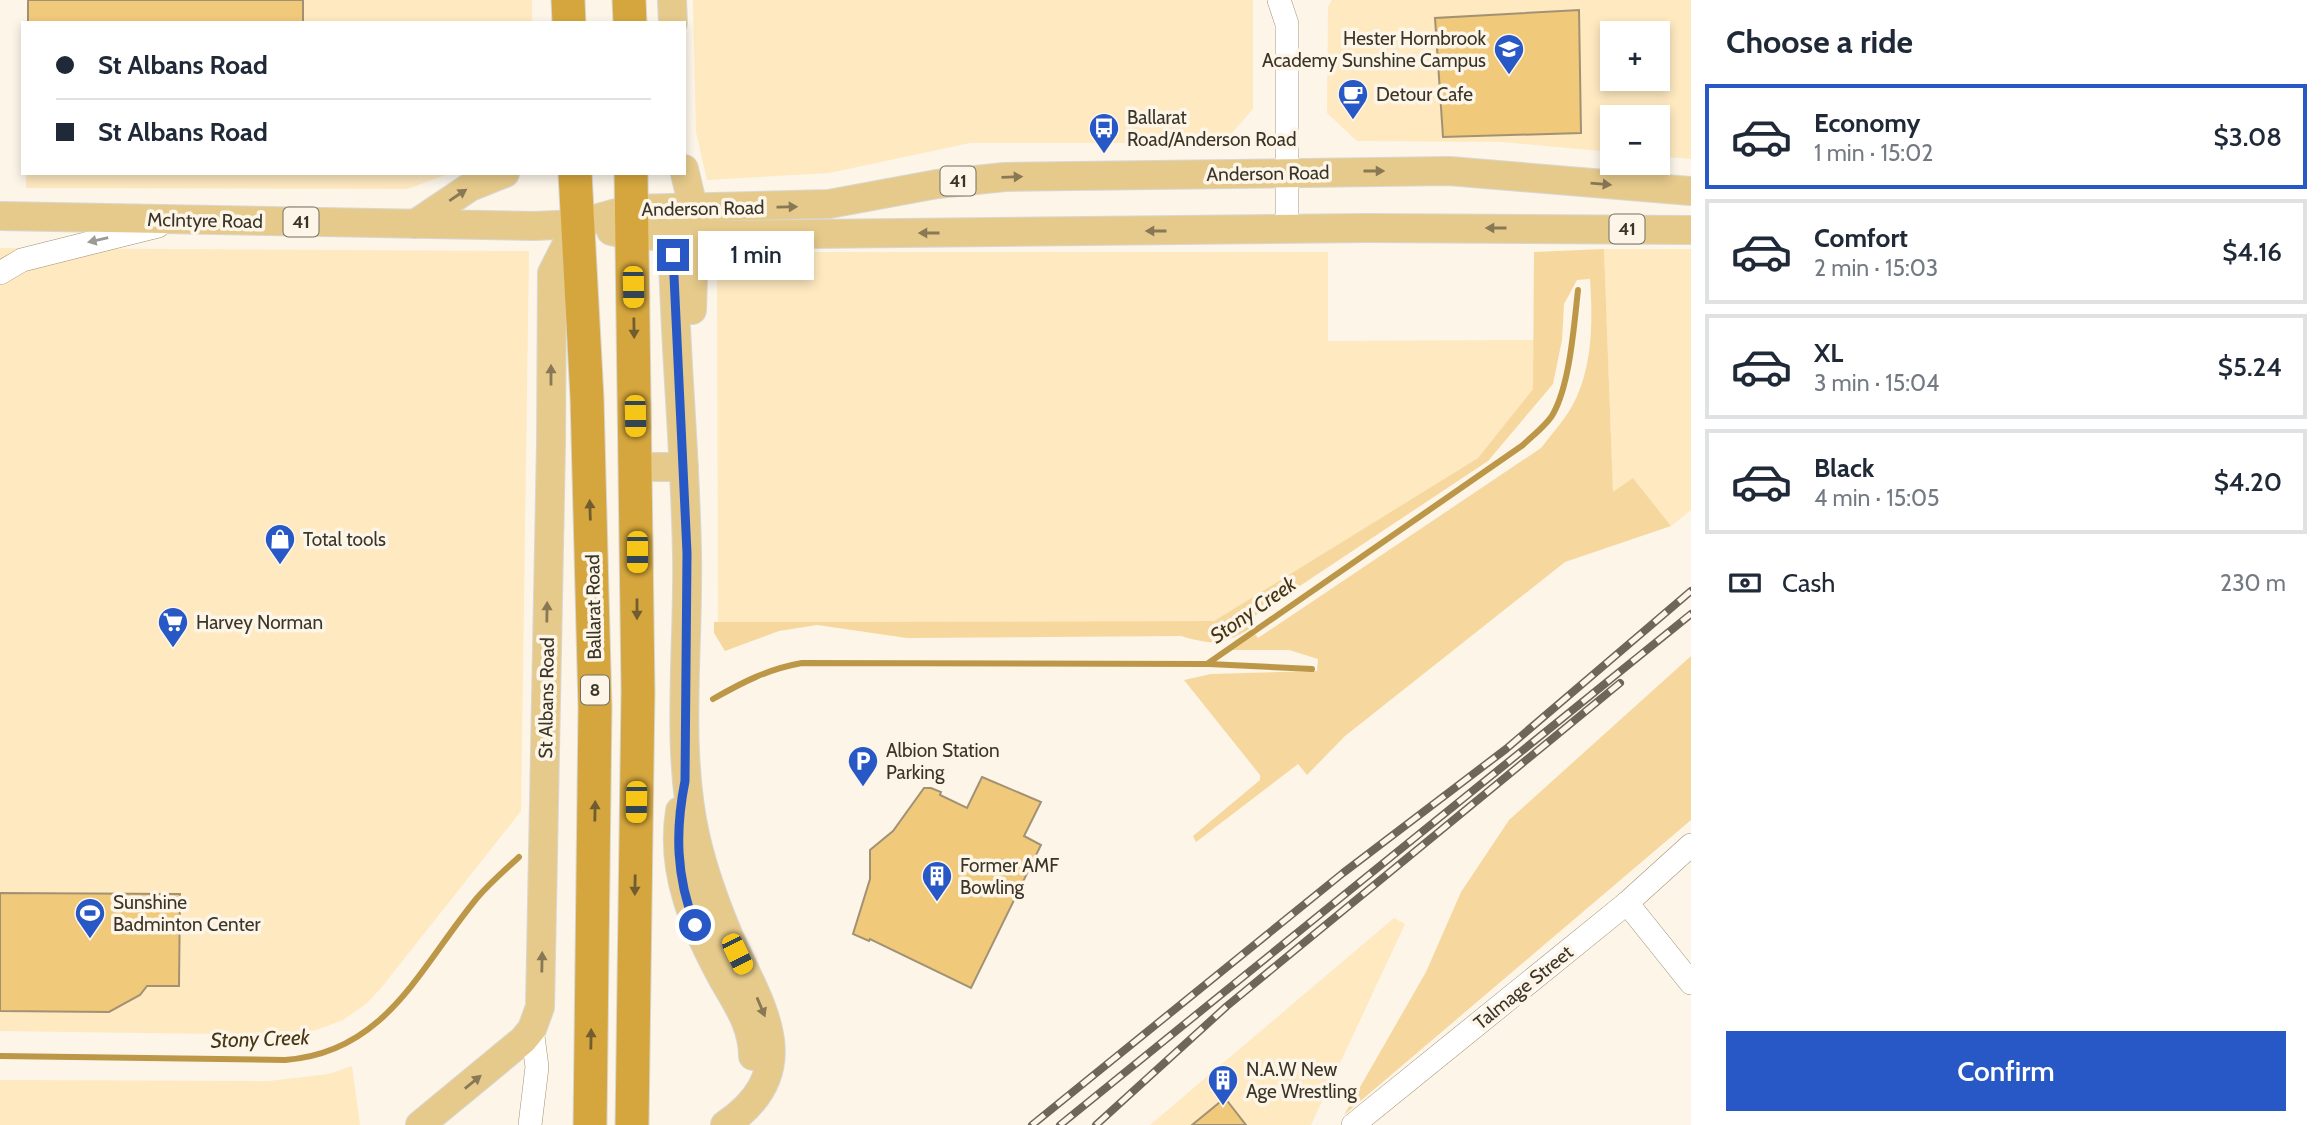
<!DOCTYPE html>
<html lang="en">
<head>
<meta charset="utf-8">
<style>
	:root { --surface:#fff; --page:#f2f2f3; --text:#1f2937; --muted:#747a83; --line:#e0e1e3; --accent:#2858c6 }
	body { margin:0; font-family:Cabin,sans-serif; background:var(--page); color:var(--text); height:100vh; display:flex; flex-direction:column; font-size:26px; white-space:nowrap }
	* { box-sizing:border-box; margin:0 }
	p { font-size:23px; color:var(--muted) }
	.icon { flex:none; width:38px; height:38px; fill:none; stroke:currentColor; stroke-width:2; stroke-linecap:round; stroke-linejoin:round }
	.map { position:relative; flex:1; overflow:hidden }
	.panel { display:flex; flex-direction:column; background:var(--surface); width:630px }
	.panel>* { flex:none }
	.hud { position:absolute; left:21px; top:21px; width:665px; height:154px; border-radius:0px; box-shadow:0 4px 10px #0003; display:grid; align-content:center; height:154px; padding:0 35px; background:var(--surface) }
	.tools { position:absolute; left:1600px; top:21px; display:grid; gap:14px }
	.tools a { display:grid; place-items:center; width:70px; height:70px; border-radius:0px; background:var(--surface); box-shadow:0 4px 10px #0003; font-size:35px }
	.end { position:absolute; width:32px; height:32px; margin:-16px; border:9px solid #2858c6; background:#fff; box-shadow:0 0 0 4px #fff }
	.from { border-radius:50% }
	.bubble { position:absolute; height:49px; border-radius:0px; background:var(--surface); box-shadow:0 4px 10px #0003; font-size:23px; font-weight:600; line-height:49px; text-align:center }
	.car { position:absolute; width:21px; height:42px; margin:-21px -10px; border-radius:9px; box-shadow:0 0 5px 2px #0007; background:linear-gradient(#f5c518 24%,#345 0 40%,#f5c518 0 76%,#345 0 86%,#f5c518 0) }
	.hud b { display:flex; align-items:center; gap:24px; height:66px; font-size:26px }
	.hud b+b { border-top:2px solid var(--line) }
	.hud i { width:18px; height:18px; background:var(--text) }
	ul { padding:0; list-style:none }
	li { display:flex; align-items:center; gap:21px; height:105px; margin:0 14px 10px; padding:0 21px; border:4px solid var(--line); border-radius:0px }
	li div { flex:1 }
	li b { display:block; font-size:26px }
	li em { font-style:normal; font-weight:600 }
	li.selected { border-color:var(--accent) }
	li>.icon { width:63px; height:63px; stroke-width:1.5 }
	h2 { padding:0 35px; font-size:32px; line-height:84px }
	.pay { display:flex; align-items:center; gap:18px; height:77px; padding:0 35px; font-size:26px }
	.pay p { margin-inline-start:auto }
	.primary-button { display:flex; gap:14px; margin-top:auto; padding:14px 35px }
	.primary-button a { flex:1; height:80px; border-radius:0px; background:var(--accent); color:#fff; font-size:28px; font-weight:600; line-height:80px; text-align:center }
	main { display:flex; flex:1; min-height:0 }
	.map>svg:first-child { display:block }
	.built { fill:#fee9c0; fill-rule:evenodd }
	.green { fill:#f6d89f }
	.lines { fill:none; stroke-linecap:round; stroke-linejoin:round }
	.stream { stroke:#bd9748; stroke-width:6 }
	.building { fill:#f0c97a; stroke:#a29273; stroke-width:2 }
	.minor-casing { stroke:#a19172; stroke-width:24 }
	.major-casing { stroke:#d8d7d4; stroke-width:30 }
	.highway-casing { stroke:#d8d7d4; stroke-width:35 }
	.minor { stroke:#fff; stroke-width:23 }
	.major { stroke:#e6ca8b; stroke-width:28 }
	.highway { stroke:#d5a63d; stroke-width:33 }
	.rail-casing { stroke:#6d6659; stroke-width:8 }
	.rail { stroke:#fcf5e8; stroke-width:5; stroke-dasharray:16; stroke-linecap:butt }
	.oneway { fill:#887855 }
	.oneway2 { fill:#9d9a94 }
	.oneway3 { fill:#715d2f }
	.route { stroke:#2858c6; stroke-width:9 }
	.labels { text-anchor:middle; stroke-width:7; stroke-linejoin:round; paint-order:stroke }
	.shield { fill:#fcf5e8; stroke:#756f62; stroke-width:2 }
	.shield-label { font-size:18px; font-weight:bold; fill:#3b3528 }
	.poi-label { font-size:19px; fill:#3b3528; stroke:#fcf5e8; text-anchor:start }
	.street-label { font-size:19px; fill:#3b3528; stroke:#fcf5e8 }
	.water-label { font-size:21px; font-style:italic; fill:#463614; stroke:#fcf5e8 }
</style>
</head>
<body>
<main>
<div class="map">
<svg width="1691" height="1125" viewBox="0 0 1691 1125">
	<rect width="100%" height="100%" fill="#fcf5e8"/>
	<g class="built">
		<rect x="27" y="0" width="505" height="23"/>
		<path d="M 693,0 L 1253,0 L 1253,109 L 1223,143 L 970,143 L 829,173 L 707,180 L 696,132 Z"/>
		<path d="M 1332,0 L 1691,0 L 1691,159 L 1657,156 L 1657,117 L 1612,117 L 1612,152 L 1502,142 L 1357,141 L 1327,113 L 1328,7 ZM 1612,33 L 1657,33 L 1657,79 L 1612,79 Z"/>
		<path d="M 26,173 L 451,173 L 407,189 L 26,188 Z"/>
		<path d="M 0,248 L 529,251 L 521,811 L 381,988 L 366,1004 L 343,1020 L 316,1030 L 287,1035 L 0,1031 Z"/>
		<path d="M 1604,249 L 1691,249 L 1691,510 L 1671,526 L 1633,478 L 1613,493 Z"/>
		<path d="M 717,252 L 1328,252 L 1328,341 L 1535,340 L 1533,389 L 1478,458 L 1214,621 L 718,622 Z"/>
		<path d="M 1394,918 L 1405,924 L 1311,1125 L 1150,1125 Z"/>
		<path d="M 352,1066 L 360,1125 L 0,1125 L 0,1080 L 269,1081 L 329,1074 Z"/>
	</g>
	<g class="green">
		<path d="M 1604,249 L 1613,492 L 1633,478 L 1671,526 L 1565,562 L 1345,736 L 1307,775 L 1298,764 L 1196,842 L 1193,836 L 1260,780 L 1260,775 L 1184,680 L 1211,674 L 1317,671 L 1318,659 L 1289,650 L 1228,650 L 1255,634 L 1258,638 L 1541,448 C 1550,436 1560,425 1568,413 C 1593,374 1593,324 1590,279 L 1577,280 L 1564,304 L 1562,340 L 1553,384 L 1488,461 L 1247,621 L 1251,628 C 1221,646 1213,645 1181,636 L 907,638 L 817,625 L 779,631 L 725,651 L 714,633 L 714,622 L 1214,621 L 1478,458 L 1533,389 L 1534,252 Z"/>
		<path d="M 1691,656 L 1691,820 L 1344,1115 L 1426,972 L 1461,892 L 1509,820 Z"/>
	</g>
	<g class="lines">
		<g class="stream">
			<path d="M 1209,664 L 1312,669"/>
			<path d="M 713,699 C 743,682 768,669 802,663 L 1207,664 L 1523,445 C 1532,436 1547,425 1553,414 C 1570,384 1574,325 1578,290"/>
			<path d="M 0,1056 L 285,1060 C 386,1053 420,967 477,898 C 490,883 505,870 519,857"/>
		</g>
	</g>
	<g class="building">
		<rect x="28" y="0" width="275" height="23"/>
		<path d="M 1579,10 L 1581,133 L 1443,137 L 1435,18 Z"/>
		<path d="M 982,777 L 1041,802 L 1024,836 L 1041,845 L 971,988 L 870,939 L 869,941 L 853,934 L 870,879 L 870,850 L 893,831 L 924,788 L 931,788 L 941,792 L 940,795 L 967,808 Z"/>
		<path d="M 0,893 L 180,894 L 179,986 L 147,986 L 140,995 L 109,1012 L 0,1011 Z"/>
		<path d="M 1225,1098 L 1246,1125 L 1192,1125 Z"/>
	</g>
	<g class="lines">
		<g class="minor-casing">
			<g id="minor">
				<path d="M 1279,0 L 1287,24 L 1287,230"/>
				<path d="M 0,273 L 22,260 L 158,226"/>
				<path d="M 1627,903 L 1691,983"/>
				<path d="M 530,1125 L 537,1067 L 532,1029"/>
				<path d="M 1353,1125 L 1627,903 L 1691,845"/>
			</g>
		</g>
		<g class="major-casing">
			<g id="major">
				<path d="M 672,0 L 673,23"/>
				<path d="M 684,169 L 695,216 L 692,310"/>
				<path d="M 0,216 L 534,226 L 577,224 L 631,209 L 829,204 L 937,184 L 1005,177 L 1449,171 L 1691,191"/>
				<path d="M 672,216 C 673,329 685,441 687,554 C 689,647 675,750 696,839 C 704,874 716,906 730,939 C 761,1007 806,1070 725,1125"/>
				<path d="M 415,224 L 470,187 L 505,173"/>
				<path d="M 611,231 L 632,236 L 1367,228 L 1691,230"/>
				<path d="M 636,467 L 684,467"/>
				<path d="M 680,811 C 670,873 695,928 724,981 C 738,1005 753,1027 753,1056"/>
				<path d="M 420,1125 L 523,1040 L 532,1029 L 540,1007 L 551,444 L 552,273 L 577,224"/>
			</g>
		</g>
		<g class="highway-casing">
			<g id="highway">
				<path d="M 568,0 L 569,23"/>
				<path d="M 629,0 L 630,23"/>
				<path d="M 575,173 L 587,398 L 595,708 L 590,1125"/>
				<path d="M 631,173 L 638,691 L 632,1125"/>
			</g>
		</g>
		<use href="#minor" class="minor"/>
		<use href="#major" class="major"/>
		<use href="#highway" class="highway"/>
		<g class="rail-casing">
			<g id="rail">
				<path d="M 1032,1125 L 1343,873 L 1506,749 L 1691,591"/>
				<path d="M 1060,1125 L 1691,614"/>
				<path d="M 1096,1125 L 1227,1006 L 1620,683"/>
			</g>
		</g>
		<use href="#rail" class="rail"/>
	</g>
	<defs><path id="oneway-solid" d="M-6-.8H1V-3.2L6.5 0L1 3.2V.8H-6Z" transform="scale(1.75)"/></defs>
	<g class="oneway">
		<use href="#oneway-solid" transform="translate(1374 171)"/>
		<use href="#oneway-solid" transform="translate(1012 177) rotate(-2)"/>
		<use href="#oneway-solid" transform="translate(1601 184) rotate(5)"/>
		<use href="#oneway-solid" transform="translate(458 195) rotate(-34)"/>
		<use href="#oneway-solid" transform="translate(787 207) rotate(-1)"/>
		<use href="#oneway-solid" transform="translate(1496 228) rotate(-180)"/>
		<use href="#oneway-solid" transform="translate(1156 231) rotate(180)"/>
		<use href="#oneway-solid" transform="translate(929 233) rotate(180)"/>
		<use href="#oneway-solid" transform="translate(551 375) rotate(-90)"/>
		<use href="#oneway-solid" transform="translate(547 612) rotate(-89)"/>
		<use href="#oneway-solid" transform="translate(542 962) rotate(-89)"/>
		<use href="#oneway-solid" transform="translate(761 1007) rotate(67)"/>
		<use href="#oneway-solid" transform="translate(473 1082) rotate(-39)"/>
	</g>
	<use class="oneway2" href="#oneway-solid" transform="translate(98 240) rotate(167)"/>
	<g class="oneway3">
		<use href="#oneway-solid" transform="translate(634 328) rotate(89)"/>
		<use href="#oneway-solid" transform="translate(590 510) rotate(-92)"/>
		<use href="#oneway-solid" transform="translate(637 609) rotate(90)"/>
		<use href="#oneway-solid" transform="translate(595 811) rotate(-89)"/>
		<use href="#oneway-solid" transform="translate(635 885) rotate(91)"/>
		<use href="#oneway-solid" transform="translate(591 1039) rotate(-89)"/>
	</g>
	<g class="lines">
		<path class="route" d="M 673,255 L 687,553 L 685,781 C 675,831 676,877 695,925"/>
	</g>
	<defs>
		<g id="school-pin" transform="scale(1.575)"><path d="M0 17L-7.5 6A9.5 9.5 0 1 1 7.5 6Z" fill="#2858c6" stroke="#fcf5e8"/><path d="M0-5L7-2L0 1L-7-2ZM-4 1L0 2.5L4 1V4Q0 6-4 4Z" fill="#fff"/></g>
		<g id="cafe-pin" transform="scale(1.575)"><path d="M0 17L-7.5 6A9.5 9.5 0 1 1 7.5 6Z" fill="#2858c6" stroke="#fcf5e8"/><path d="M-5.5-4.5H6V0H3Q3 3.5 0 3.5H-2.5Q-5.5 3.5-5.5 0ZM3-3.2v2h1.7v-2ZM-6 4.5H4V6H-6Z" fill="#fff"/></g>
		<g id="bus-pin" transform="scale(1.575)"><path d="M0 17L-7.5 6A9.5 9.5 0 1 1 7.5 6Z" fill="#2858c6" stroke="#fcf5e8"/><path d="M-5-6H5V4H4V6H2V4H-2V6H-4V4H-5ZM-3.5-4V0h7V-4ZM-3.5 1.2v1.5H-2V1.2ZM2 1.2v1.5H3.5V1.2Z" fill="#fff"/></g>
		<g id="shop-pin" transform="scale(1.575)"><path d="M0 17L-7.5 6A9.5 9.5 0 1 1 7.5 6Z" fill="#2858c6" stroke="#fcf5e8"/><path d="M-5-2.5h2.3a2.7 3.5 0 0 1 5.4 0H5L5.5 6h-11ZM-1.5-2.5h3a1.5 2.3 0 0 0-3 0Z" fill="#fff"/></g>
		<g id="supermarket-pin" transform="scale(1.575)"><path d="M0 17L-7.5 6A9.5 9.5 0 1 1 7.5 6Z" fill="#2858c6" stroke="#fcf5e8"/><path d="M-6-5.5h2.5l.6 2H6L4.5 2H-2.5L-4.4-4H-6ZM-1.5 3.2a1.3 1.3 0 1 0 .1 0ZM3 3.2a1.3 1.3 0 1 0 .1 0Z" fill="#fff"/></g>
		<g id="parking-pin" transform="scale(1.575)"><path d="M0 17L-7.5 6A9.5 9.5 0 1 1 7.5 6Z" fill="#2858c6" stroke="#fcf5e8"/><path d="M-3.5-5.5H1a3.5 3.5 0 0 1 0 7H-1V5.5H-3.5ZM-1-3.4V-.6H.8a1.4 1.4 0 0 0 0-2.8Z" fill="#fff"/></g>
		<g id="building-pin" transform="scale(1.575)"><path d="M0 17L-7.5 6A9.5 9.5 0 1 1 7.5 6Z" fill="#2858c6" stroke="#fcf5e8"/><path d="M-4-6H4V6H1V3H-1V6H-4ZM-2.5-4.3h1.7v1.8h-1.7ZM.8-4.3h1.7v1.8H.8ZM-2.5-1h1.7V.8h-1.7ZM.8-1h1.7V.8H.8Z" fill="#fff"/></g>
		<g id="stadium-pin" transform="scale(1.575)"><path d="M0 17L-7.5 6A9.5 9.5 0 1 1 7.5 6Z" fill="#2858c6" stroke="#fcf5e8"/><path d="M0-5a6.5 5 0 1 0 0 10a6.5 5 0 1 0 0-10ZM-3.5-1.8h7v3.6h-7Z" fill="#fff"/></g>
	</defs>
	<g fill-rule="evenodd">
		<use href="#school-pin" x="1509" y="49"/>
		<use href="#cafe-pin" x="1353" y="94"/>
		<use href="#bus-pin" x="1104" y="128"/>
		<use href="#shop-pin" x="280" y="539"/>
		<use href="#supermarket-pin" x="173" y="622"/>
		<use href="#parking-pin" x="863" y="761"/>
		<use href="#building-pin" x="937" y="876"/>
		<use href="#stadium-pin" x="90" y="913"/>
		<use href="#building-pin" x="1223" y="1080"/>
	</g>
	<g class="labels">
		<g class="shield">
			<rect x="940.5" y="166.5" width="35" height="29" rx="5"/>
			<rect x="283.5" y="207.5" width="35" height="29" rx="5"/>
			<rect x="1609.5" y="214.5" width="35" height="29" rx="5"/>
			<rect x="581" y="675.5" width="28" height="29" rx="5"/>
		</g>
		<g class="shield-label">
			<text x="958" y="187">41</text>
			<text x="301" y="228">41</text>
			<text x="1627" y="235">41</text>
			<text x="595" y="696">8</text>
		</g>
		<g class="poi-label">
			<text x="1486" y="45" text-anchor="end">Hester Hornbrook<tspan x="1486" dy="22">Academy Sunshine Campus</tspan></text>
			<text x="1376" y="101">Detour Cafe</text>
			<text x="1127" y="124">Ballarat<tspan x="1127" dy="22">Road/Anderson Road</tspan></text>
			<text x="303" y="546">Total tools</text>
			<text x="196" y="629">Harvey Norman</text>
			<text x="886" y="757">Albion Station<tspan x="886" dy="22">Parking</tspan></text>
			<text x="960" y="872">Former AMF<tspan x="960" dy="22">Bowling</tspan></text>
			<text x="113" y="909">Sunshine<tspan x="113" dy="22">Badminton Center</tspan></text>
			<text x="1246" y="1076">N.A.W New<tspan x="1246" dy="22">Age Wrestling</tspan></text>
		</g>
		<g class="street-label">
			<text transform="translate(1268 173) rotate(-1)" y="7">Anderson Road</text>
			<text transform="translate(703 208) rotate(-1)" y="7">Anderson Road</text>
			<text transform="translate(205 220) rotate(1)" y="7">McIntyre Road</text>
			<text transform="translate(593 607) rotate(-91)" y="7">Ballarat Road</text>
			<text transform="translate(546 698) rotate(-89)" y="7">St Albans Road</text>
			<text transform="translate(1523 987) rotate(-39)" y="7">Talmage Street</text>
		</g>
		<g class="water-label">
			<text transform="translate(1253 610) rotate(-35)" y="7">Stony Creek</text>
			<text transform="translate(260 1039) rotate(-2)" y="7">Stony Creek</text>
		</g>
	</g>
</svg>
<div class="tools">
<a>+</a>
<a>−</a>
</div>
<i class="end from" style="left:695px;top:925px"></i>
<i class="end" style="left:673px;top:255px"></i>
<div class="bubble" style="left:698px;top:231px;width:116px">1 min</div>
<i class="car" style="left:633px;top:287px;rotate:179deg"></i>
<i class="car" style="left:635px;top:416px;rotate:179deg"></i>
<i class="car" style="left:637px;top:552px;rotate:180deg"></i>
<i class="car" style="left:636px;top:802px;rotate:181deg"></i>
<i class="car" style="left:737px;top:954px;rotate:154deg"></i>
<div class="hud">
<b><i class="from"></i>St Albans Road</b>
<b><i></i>St Albans Road</b>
</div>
</div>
<section class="panel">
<h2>Choose a ride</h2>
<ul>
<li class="selected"><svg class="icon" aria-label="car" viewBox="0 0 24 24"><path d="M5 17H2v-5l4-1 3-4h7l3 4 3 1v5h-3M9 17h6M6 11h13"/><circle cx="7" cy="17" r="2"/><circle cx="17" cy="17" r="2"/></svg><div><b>Economy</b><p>1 min · 15:02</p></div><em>$3.08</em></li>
<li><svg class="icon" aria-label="car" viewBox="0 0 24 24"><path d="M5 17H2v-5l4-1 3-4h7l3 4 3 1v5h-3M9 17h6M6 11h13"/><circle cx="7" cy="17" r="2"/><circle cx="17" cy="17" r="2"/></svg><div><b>Comfort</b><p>2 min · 15:03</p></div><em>$4.16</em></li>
<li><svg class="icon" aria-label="car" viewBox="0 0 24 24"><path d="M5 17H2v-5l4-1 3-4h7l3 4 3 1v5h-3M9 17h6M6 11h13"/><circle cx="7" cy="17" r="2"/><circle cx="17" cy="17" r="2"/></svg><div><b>XL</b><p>3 min · 15:04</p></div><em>$5.24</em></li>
<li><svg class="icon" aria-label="car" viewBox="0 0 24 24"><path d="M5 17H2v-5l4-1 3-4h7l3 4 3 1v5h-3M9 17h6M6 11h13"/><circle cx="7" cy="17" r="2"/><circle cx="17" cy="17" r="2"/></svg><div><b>Black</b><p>4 min · 15:05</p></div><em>$4.20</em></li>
</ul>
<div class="pay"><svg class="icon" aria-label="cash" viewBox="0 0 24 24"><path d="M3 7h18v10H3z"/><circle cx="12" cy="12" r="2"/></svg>Cash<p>230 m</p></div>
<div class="primary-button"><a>Confirm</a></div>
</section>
</main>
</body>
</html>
